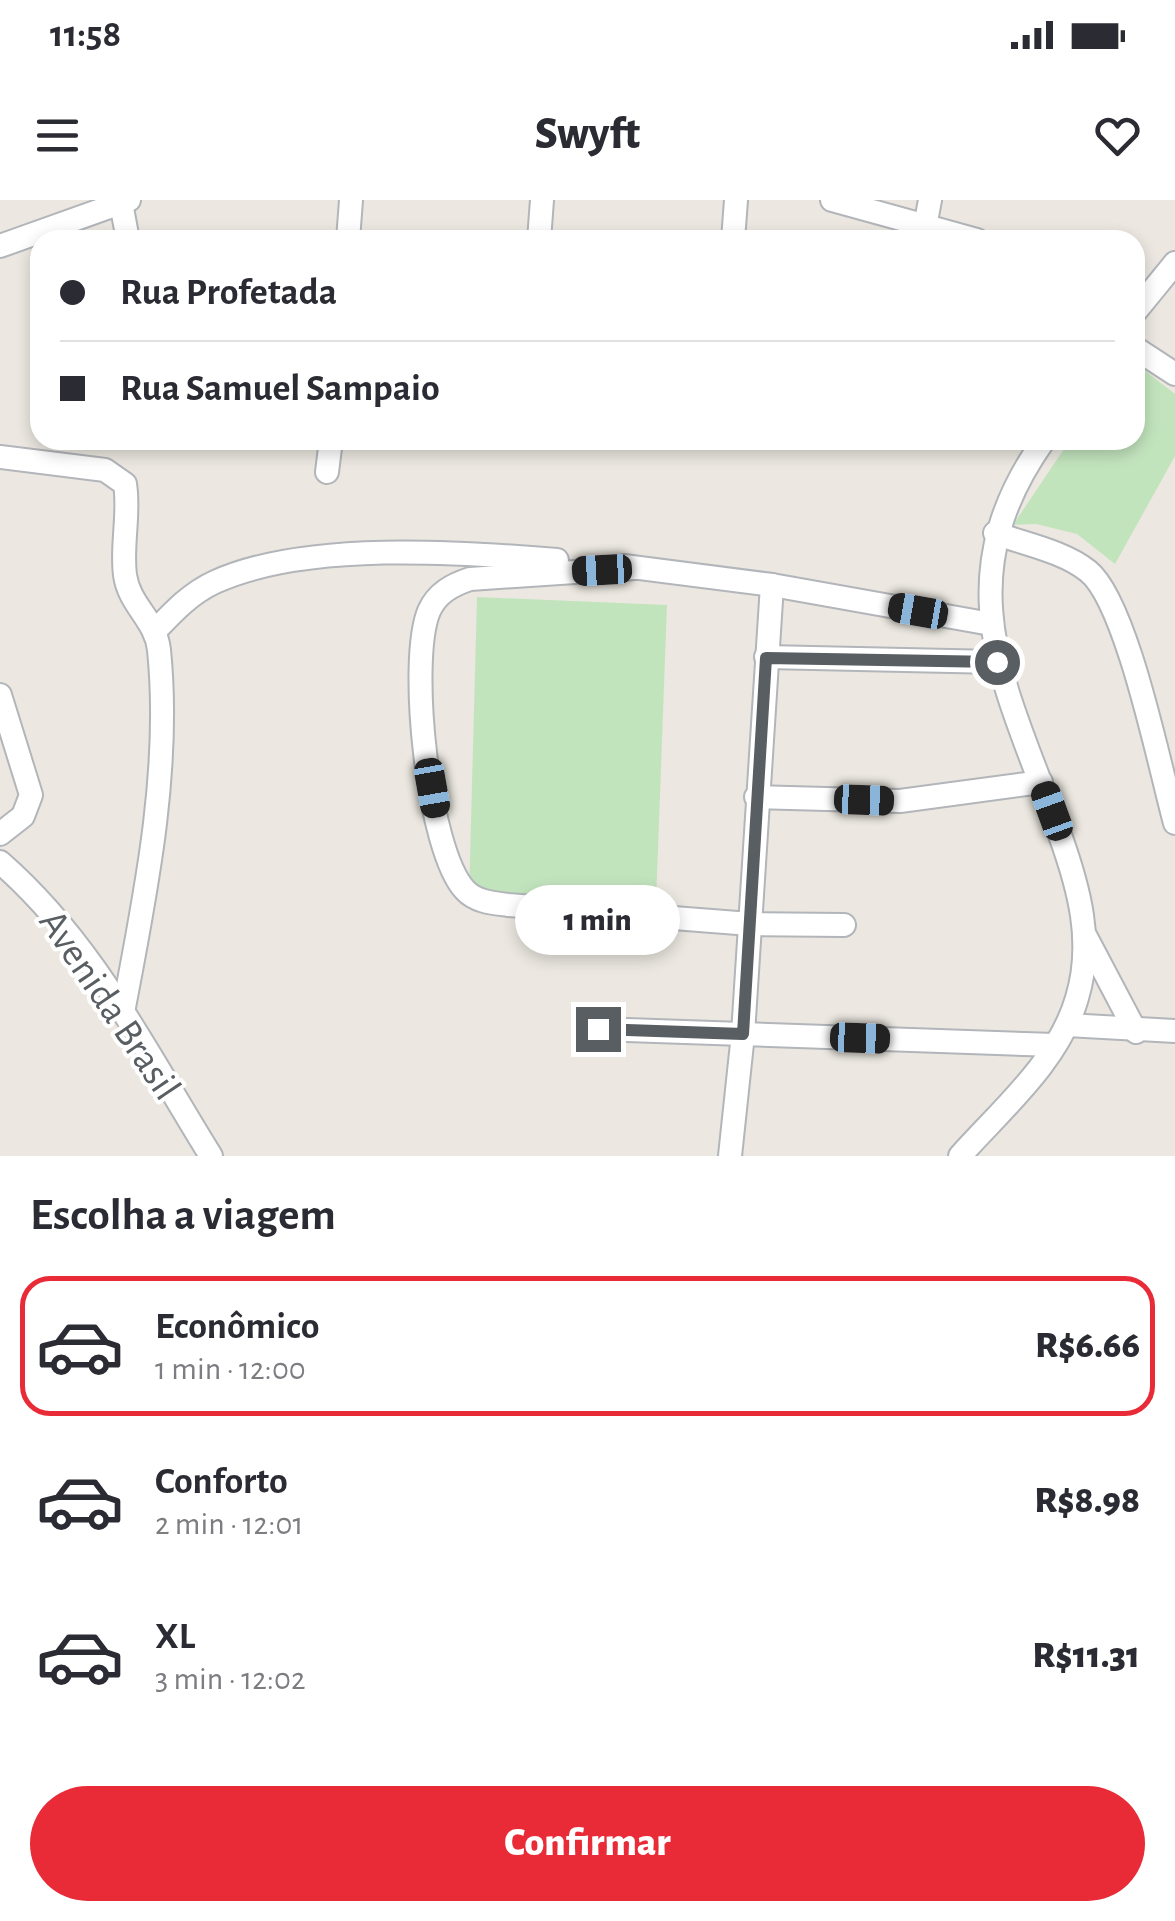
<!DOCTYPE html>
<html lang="pt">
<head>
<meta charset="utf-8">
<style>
	:root { --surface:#fff; --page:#f2f2f3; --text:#2b2b33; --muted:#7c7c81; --line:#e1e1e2; --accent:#e82b37 }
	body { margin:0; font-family:"Alegreya Sans",sans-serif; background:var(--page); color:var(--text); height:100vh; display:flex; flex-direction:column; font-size:38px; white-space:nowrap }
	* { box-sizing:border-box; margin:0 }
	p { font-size:32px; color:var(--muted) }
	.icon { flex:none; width:55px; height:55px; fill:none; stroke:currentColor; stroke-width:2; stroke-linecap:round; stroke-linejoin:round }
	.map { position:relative; height:956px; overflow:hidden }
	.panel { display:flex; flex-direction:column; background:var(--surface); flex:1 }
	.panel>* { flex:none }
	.hud { position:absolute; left:30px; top:30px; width:1115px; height:220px; border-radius:30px; box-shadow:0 5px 15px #0003; display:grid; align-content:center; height:220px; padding:0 30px; background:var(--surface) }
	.end { position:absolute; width:45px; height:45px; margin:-22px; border:12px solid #595e62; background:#fff; box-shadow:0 0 0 5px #fff }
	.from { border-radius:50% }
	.bubble { position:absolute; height:70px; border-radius:35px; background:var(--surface); box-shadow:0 5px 15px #0003; font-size:32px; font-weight:800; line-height:70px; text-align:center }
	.car { position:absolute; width:30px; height:60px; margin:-30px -15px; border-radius:12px; box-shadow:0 0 8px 2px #0007; background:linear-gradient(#222 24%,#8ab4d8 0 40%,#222 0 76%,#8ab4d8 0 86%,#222 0) }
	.hud b { display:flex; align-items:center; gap:35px; height:95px; font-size:38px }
	.hud b+b { border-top:2px solid var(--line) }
	.hud i { width:25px; height:25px; background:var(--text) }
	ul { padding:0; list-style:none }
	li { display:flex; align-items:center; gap:30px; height:140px; margin:0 20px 15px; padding:0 10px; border:5px solid transparent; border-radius:30px }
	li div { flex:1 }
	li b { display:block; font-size:38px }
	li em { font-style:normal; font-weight:800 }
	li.on { border-color:var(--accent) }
	li>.icon { width:90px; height:90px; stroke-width:1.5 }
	h2 { padding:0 30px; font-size:45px; line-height:120px }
	.action { display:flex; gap:20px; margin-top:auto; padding:20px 30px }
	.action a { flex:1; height:115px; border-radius:60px; background:var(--accent); color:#fff; font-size:40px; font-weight:800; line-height:115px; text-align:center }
	.status { display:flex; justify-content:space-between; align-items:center; height:70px; padding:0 50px; background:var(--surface); direction:ltr }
	.status svg { height:28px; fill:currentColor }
	header { display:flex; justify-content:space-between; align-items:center; height:130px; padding:0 30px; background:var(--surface); font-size:45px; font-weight:800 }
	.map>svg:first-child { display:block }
	.green { fill:#c2e4bd }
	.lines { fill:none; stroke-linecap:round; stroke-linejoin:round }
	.minor-casing { stroke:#b2b5b9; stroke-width:26 }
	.minor { stroke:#fff; stroke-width:22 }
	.route { stroke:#595e62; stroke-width:12 }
	.labels { text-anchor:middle; stroke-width:8; stroke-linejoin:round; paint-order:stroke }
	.street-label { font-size:40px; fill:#595e62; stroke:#fff }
</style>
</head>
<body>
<div class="status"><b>11:58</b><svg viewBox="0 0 49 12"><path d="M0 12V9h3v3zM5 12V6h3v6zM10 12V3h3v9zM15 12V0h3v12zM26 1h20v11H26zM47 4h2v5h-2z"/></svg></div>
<header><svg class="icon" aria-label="menu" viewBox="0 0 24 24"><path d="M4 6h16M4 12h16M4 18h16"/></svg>Swyft<svg class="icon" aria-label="heart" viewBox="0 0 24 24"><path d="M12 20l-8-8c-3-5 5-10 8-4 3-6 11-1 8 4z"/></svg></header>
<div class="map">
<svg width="1175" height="956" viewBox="0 0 1175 956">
	<rect width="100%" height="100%" fill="#ece8e1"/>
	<g class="green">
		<path d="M 1135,163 L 1175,194 L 1175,256 L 1115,364 L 1077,334 L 1036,324 L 1013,325 L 1070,240 L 1135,240 Z"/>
		<path d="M 477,397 L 667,405 L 656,704 L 469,695 Z"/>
	</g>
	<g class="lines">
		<g class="minor-casing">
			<g id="minor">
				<path d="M 832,0 L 977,40"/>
				<path d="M 121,3 L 128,40"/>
				<path d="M 925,27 L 930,0"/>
				<path d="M 348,40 L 351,0"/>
				<path d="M 539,40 L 542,0"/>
				<path d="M 733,40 L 736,0"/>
				<path d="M 0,46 L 129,0"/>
				<path d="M 1135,112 L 1175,63"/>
				<path d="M 1135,148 L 1175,174"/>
				<path d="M 0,257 L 105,270 L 125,284 C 130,314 121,345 125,375 C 129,405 156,420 159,450 C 171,568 146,692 124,807"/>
				<path d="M 327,272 L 331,240"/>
				<path d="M 995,333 C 1024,344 1063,351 1088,371 C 1127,402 1160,569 1175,623"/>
				<path d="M 624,366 L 772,385 L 991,424"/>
				<path d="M 635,368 L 470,379 C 452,385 437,393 429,411 C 408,461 428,651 465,690 C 476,702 493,703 508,705 L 750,724 L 844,725"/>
				<path d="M 156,430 C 174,411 191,393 215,382 C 305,341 460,352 557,360"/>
				<path d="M 766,457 L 997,462"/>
				<path d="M 0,495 L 31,595 L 23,616 L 0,634"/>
				<path d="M 756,597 L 900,601 L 1041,582"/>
				<path d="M 0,662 C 94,744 146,852 211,956"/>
				<path d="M 1086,737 L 1136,832"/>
				<path d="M 1067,825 L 1175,831"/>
				<path d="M 598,829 L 1055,845"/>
				<path d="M 730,956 L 743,834 L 772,385"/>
				<path d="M 960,956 C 1002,909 1059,861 1077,798 C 1094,742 1079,688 1060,635 C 1008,489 942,384 1044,240"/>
			</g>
		</g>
		<use href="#minor" class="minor"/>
	</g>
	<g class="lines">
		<path class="route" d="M 598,829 L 743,834 L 766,458 L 997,462"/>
	</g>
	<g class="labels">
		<g class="street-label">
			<text transform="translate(111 804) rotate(56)" y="14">Avenida Brasil</text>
		</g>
	</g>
</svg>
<i class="end from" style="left:997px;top:462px"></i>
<i class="end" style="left:598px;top:829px"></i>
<div class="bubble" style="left:515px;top:685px;width:165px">1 min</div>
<i class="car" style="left:602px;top:370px;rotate:267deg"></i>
<i class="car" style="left:918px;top:411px;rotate:280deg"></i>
<i class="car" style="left:432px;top:588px;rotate:170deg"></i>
<i class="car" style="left:864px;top:600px;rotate:92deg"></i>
<i class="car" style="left:1052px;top:611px;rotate:340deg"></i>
<i class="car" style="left:860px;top:838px;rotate:92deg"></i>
<div class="hud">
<b><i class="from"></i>Rua Profetada</b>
<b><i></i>Rua Samuel Sampaio</b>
</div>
</div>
<section class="panel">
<h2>Escolha a viagem</h2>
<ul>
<li class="on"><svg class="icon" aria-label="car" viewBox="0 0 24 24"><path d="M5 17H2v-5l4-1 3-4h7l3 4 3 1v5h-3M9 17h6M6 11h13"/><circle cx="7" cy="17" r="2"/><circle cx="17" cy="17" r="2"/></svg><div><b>Econômico</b><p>1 min · 12:00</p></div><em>R$6.66</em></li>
<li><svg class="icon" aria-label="car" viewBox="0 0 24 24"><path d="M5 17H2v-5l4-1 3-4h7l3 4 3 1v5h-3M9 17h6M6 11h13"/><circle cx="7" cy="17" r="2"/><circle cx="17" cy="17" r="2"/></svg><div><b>Conforto</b><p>2 min · 12:01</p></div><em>R$8.98</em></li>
<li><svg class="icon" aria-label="car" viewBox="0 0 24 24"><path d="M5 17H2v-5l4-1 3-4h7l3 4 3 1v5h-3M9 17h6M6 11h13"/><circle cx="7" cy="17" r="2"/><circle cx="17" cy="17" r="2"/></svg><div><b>XL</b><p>3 min · 12:02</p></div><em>R$11.31</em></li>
</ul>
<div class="action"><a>Confirmar</a></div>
</section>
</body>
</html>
